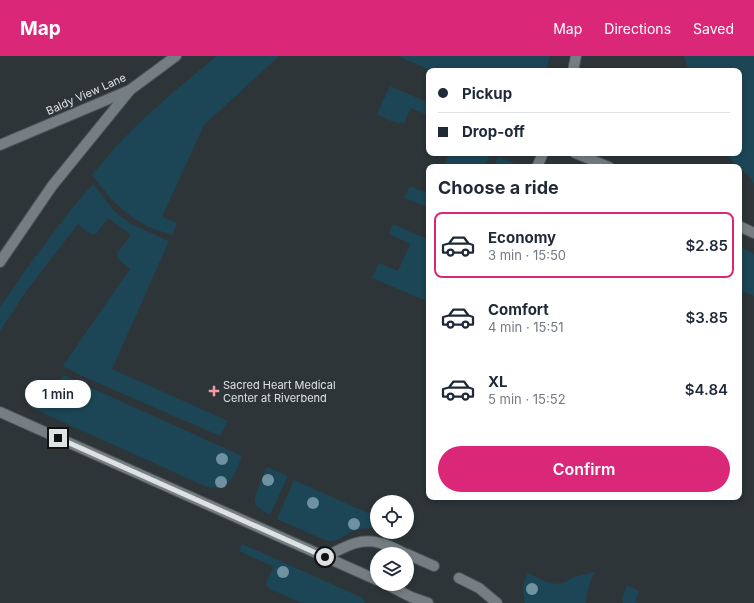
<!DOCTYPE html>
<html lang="en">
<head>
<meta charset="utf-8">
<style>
	:root { --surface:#fff; --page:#f6f6f7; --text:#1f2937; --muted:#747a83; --line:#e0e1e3; --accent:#db2777 }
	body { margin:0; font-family:Inter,sans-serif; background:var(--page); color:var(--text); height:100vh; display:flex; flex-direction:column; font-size:15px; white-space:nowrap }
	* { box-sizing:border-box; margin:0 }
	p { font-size:13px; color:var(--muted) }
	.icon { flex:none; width:22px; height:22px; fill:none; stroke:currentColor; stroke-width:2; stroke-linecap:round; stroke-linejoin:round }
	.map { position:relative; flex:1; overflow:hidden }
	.sheet { position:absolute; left:426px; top:108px; width:316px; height:336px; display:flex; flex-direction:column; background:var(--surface); border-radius:8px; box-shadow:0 2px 6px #0003 }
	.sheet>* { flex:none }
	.hud { position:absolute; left:426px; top:12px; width:316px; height:88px; border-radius:8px; box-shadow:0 2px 6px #0003; display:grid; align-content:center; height:88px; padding:0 12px; background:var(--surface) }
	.buttons { position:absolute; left:370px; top:439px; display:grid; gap:8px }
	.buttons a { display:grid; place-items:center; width:44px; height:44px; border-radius:50%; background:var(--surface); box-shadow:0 2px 6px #0003; font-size:20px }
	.end { position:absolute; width:18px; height:18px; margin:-9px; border:5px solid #dde2e4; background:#111; box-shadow:0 0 0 2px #111 }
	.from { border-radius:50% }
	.bubble { position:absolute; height:28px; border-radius:14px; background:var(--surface); box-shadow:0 2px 6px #0003; font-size:13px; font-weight:600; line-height:28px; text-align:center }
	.hud b { display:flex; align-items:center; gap:14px; height:38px; font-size:15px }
	.hud b+b { border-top:1px solid var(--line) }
	.hud i { width:10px; height:10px; background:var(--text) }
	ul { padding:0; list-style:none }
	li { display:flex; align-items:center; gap:12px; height:66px; margin:0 8px 6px; padding:0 4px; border:2px solid transparent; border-radius:8px }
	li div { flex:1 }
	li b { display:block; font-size:15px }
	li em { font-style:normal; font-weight:600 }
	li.selected { border-color:var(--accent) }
	li>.icon { width:36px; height:36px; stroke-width:1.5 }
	h2 { padding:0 12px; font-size:18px; line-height:48px }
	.button { display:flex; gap:8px; margin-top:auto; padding:8px 12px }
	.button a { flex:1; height:46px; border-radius:24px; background:var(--accent); color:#fff; font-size:16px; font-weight:600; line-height:46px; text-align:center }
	header { display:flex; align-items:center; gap:24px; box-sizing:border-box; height:56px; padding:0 20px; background:var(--accent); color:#fff }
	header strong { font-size:19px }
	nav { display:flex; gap:22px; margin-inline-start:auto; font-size:14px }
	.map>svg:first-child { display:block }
	.green { fill:#1c4656 }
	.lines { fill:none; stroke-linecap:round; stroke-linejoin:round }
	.lane-casing { stroke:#4d5457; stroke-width:12 }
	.street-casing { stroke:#4d5457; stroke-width:12 }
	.lane { stroke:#757e82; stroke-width:10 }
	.street { stroke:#757e82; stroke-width:10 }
	.tree { fill:#6e92a2 }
	.route { stroke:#dde2e4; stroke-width:5 }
	.poi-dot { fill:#f49aa1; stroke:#2d3539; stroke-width:1.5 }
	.labels { text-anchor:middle; stroke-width:3.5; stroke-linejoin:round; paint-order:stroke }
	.street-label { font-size:11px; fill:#dde2e4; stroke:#2d3539 }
	.poi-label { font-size:11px; fill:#dde2e4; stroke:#2d3539; text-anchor:start }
</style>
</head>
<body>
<header>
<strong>Map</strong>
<nav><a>Map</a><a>Directions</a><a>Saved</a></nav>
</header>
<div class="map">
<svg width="754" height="547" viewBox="0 0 754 547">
	<rect width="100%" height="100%" fill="#2d3539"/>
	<g class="green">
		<path d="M 217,0 L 279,0 L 204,69 L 162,161 L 177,167 L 172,179 L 151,172 L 134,163 L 113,145 L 92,119 C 103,106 114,92 126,80 C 155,51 186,25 217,0 Z"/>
		<path d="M 398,0 L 550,0 L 546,15 L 432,15 Z"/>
		<path d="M 684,0 L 754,0 L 754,129 L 751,122 L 724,97 L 739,97 L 739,15 L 689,15 Z"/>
		<path d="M 390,30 L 429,47 L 429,60 L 411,52 L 404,67 C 394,68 385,62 377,58 Z"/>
		<path d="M 449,97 L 491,97 L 485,111 L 444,111 Z"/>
		<path d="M 498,100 L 514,107 L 512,111 L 494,111 Z"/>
		<path d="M 93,128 L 115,156 L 131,168 L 169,185 L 112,313 L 228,365 L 220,380 L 82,320 L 63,310 L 130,213 C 125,208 117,205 117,197 L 131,179 L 108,162 L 97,177 C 90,181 84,172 78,168 L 27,234 L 0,275 L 0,251 L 30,208 L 72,152 Z"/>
		<path d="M 410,130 L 429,138 L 429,152 L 404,142 Z"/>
		<path d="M 393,168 L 429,184 L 429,246 L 372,222 L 379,207 L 398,215 L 410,188 L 389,178 Z"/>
		<path d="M 739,190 L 754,198 L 754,240 L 739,234 Z"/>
		<path d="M 63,319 L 242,400 C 237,412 232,431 217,432 C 214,432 210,431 207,431 L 32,352 C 25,345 26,342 29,334 L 51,343 Z"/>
		<path d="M 267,411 L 288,420 L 270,459 C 265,456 256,452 255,446 C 254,440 264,418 267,411 Z"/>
		<path d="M 294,424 L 377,461 L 377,472 C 371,472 363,472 357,474 C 344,477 343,486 327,485 L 277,463 Z"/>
		<path d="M 242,488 L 363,542 L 365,547 L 302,547 L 270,533 L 266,529 L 267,524 L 274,511 L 239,495 Z"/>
		<path d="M 595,516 C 590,526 586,536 586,547 L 525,547 C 523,535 522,528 528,517 L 546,526 L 556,528 L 563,527 L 574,521 Z"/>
		<path d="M 627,529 L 639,535 L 635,545 L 639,547 L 623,547 L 622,544 Z"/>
	</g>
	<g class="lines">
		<g class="lane-casing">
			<g id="lane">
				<path d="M 573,15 L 576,0"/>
				<path d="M 575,97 L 609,111"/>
				<path d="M 537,111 L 543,97"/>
				<path d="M 739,170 L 754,177"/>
				<path d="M 0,356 L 377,524"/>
				<path d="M 407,498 L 434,510"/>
				<path d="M 325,501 C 343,492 359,481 380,487 C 389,489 398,494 406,498"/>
				<path d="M 459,522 L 479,532 L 497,547"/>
				<path d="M 386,528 L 411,541 L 428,547"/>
			</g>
		</g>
		<g class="street-casing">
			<g id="street">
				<path d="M 0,89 L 130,34 L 176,0"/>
				<path d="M 0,206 L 52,130 L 130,34"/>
			</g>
		</g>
		<use href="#lane" class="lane"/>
		<use href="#street" class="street"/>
	</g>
	<g class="tree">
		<circle cx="222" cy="403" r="6"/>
		<circle cx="268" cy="424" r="6"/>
		<circle cx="221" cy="426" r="6"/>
		<circle cx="313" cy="447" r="6"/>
		<circle cx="354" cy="468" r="6"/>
		<circle cx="283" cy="516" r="6"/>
		<circle cx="532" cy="533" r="6"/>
	</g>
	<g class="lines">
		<path class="route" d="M 58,382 L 325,501"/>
	</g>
	<path class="poi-dot" d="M212 329h4v4h4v4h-4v4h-4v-4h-4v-4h4z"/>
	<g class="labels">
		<g class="street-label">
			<text transform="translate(86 38) rotate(-24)" y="4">Baldy View Lane</text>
		</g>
		<g class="poi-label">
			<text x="223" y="333">Sacred Heart Medical<tspan x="223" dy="13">Center at Riverbend</tspan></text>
		</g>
	</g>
</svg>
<div class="buttons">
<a><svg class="icon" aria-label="locate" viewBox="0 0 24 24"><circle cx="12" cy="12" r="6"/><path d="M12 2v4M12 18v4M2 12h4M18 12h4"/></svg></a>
<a><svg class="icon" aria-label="layers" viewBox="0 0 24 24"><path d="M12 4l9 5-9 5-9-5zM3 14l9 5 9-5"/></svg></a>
</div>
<i class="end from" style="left:325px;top:501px"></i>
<i class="end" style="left:58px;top:382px"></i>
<div class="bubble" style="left:25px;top:324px;width:66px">1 min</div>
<div class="hud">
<b><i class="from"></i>Pickup</b>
<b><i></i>Drop-off</b>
</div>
<section class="sheet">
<h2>Choose a ride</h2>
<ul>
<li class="selected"><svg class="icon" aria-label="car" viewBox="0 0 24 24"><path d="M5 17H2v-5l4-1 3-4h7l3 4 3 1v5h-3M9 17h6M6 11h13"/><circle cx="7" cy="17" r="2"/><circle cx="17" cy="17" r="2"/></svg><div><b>Economy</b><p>3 min · 15:50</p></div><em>$2.85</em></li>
<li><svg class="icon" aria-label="car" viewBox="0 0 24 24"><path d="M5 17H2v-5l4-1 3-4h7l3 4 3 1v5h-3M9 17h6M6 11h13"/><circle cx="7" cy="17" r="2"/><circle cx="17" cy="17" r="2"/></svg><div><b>Comfort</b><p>4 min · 15:51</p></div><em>$3.85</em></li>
<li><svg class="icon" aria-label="car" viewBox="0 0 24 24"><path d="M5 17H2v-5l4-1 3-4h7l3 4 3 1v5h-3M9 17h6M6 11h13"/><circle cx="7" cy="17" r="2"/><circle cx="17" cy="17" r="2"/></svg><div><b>XL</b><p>5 min · 15:52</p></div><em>$4.84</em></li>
</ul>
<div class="button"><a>Confirm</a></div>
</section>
</div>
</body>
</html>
